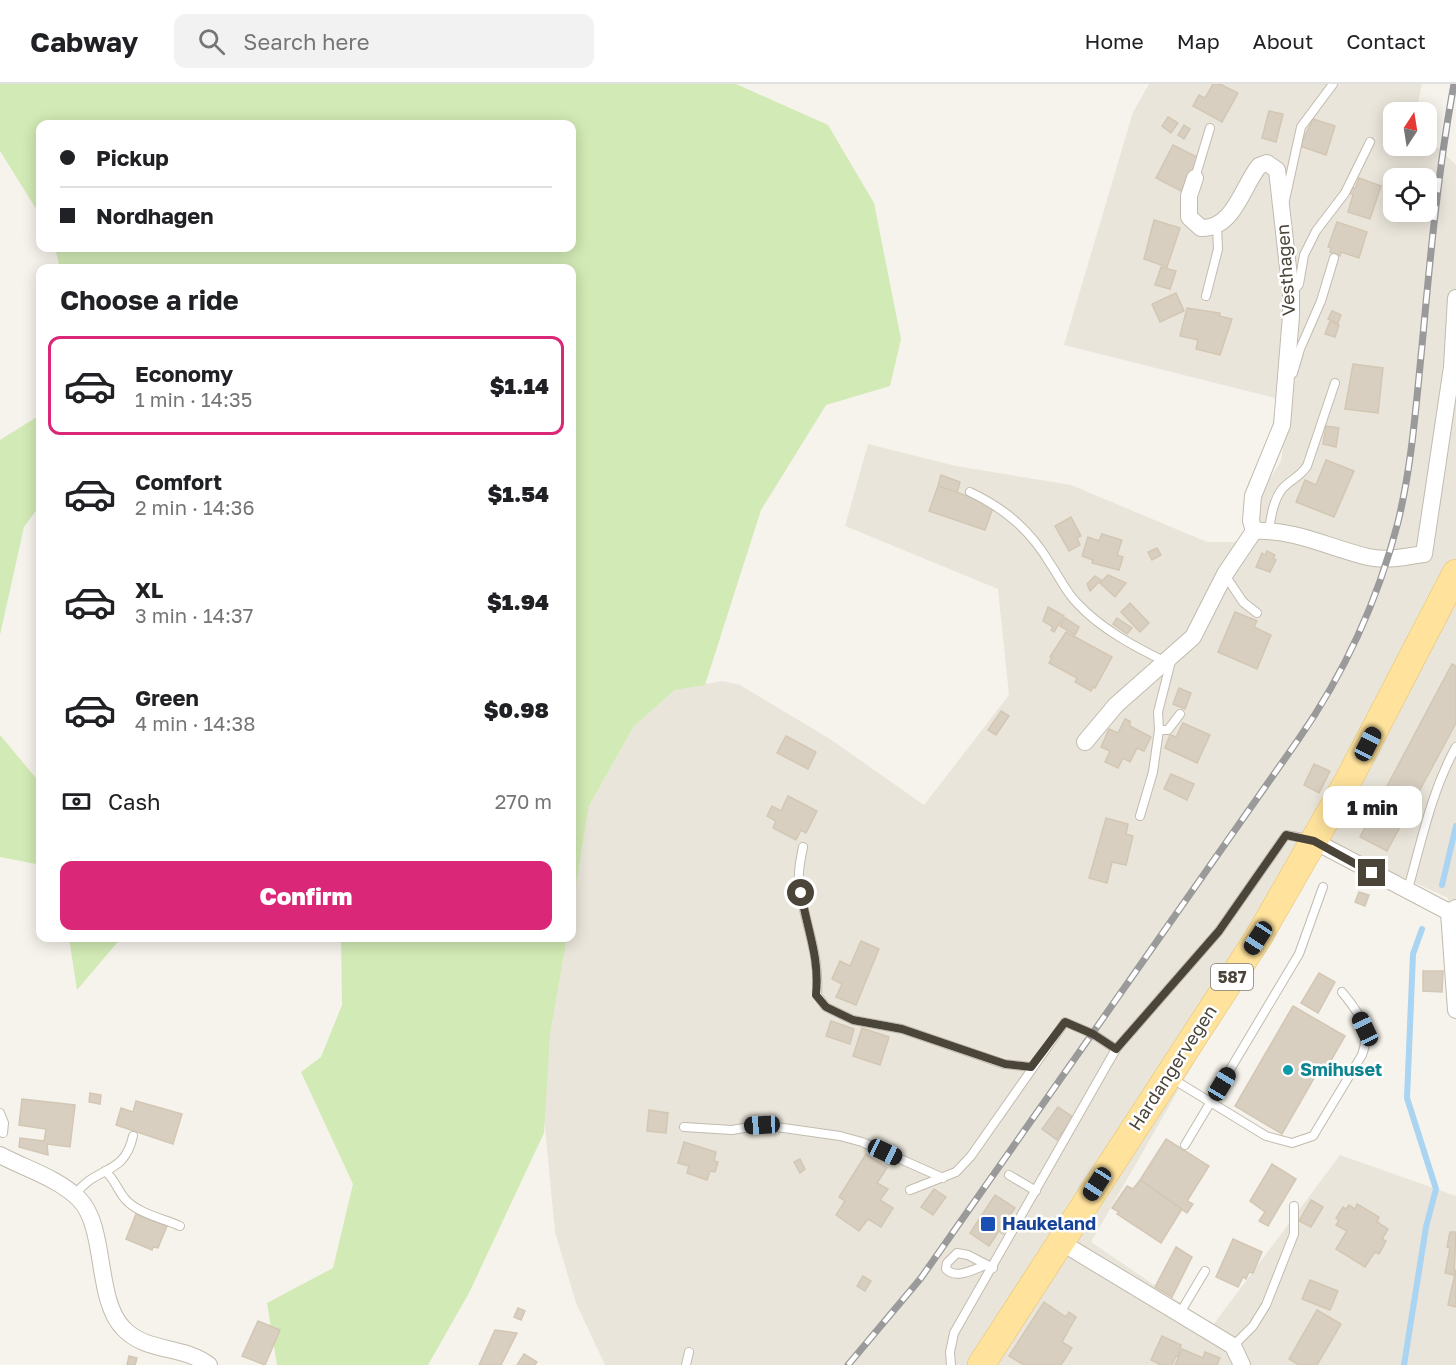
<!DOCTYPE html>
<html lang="en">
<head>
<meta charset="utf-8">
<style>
	:root { --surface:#fff; --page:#f2f2f2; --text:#202124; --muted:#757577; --line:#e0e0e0; --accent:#db2777 }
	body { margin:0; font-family:"Golos Text",sans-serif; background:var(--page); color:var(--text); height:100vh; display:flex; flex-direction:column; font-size:22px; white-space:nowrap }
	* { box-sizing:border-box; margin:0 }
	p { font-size:20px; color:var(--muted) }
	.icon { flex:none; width:33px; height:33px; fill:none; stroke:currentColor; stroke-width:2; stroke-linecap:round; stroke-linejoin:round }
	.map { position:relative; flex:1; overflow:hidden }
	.side { position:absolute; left:36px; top:180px; width:540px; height:678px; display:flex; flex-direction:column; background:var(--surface); border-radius:12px; box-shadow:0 3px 15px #0003 }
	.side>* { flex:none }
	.hud { position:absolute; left:36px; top:36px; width:540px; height:132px; border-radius:12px; box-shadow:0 3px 15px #0003; display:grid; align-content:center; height:132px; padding:0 24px; background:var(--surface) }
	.needle { width:39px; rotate:12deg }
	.tools { position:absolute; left:1383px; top:18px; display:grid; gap:12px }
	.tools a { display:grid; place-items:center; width:54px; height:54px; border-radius:12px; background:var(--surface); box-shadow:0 3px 15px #0003; font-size:30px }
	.end { position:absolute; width:27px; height:27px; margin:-14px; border:8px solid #4b4439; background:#fff; box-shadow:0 0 0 3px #fff }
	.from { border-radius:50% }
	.bubble { position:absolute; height:42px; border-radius:12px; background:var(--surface); box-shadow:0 3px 15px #0003; font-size:20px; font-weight:800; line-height:42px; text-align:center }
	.car { position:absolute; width:18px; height:36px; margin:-18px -9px; border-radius:8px; box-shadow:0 0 4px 2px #0007; background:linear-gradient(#222 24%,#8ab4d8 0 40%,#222 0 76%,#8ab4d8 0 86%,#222 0) }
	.hud b { display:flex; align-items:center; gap:21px; height:57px; font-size:22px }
	.hud b+b { border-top:2px solid var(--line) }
	.hud i { width:15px; height:15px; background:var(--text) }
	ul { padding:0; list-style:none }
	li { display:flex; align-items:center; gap:18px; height:99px; margin:0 12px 9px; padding:0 12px; border:3px solid transparent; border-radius:12px }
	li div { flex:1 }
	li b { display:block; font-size:22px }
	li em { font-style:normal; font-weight:800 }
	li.selected { border-color:var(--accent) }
	li>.icon { width:54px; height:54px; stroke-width:1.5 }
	h2 { padding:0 24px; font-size:27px; line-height:72px }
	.pay { display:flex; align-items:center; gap:15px; height:66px; padding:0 24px; font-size:22px }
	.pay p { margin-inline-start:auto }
	.cta { display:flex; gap:12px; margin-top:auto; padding:12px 24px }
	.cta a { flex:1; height:69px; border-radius:12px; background:var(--accent); color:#fff; font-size:24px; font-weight:800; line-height:69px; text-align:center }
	header { display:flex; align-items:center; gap:36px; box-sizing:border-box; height:84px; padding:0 30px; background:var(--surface); border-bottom:2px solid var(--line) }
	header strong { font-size:28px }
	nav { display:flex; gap:33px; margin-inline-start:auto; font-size:21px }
	.search { width:420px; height:54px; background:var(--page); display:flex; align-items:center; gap:15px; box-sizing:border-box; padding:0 21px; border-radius:12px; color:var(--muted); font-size:22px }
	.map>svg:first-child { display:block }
	.residential { fill:#eae5da; fill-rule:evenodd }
	.green { fill:#d2eab5 }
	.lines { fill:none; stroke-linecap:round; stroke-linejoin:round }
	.stream { stroke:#a9d4f2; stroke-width:6 }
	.building { fill:#d8cfc1; stroke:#d3c7b4; stroke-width:1.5 }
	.lane-casing { stroke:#c2bbae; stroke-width:10 }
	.street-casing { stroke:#c2bbae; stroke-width:18 }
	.primary-casing { stroke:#e6c16a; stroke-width:28 }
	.lane { stroke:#fff; stroke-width:8 }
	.street { stroke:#fff; stroke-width:16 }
	.primary { stroke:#ffe39c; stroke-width:27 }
	.rail-casing { stroke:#9a9a9a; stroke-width:7 }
	.rail { stroke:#fff; stroke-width:4.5; stroke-dasharray:14; stroke-linecap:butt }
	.route { stroke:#4b4439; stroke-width:8 }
	.culture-dot { fill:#0f9aa8; stroke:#fff; stroke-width:2 }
	.transit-dot { fill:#1a4fb4; stroke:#fff; stroke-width:2 }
	.labels { text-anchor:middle; stroke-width:5; stroke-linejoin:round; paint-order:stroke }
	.shield { fill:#fff; stroke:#817c74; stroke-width:1.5 }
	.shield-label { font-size:16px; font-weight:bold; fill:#4b4439 }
	.street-label { font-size:18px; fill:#4b4439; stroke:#fff }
	.culture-label { font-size:18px; font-weight:bold; fill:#0d838f; stroke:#fff; text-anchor:start }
	.transit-label { font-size:18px; font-weight:bold; fill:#164399; stroke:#fff; text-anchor:start }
</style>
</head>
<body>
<header>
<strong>Cabway</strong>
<div class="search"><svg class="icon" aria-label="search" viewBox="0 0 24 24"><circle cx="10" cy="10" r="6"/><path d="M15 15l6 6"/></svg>Search here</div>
<nav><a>Home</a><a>Map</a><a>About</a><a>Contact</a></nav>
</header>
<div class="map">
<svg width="1456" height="1281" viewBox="0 0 1456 1281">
	<rect width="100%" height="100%" fill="#f6f3ec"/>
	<path class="residential" d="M 1149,0 L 1422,0 L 1416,28 L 1394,28 L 1394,62 L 1426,62 L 1427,53 L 1456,81 L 1456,908 L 1448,814 L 1322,756 L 1091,1158 L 1213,1241 L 1340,1071 L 1456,1112 L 1456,1281 L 605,1281 L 576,1219 L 555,1148 L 544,1033 L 550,951 L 567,854 L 572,854 L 572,826 L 589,722 L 634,642 L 675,606 L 722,597 L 740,601 L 830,655 L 924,721 L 1009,611 L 998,505 L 845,442 L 868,360 L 956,382 L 1071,401 L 1207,458 L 1248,458 L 1263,406 L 1281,377 L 1287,337 L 1287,317 L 1064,261 L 1133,28 ZM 1394,94 L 1426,94 L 1426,128 L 1394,128 Z"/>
	<g class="green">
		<path d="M 0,0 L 736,0 L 828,41 L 874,119 L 901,255 L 890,302 L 826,321 L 761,426 L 705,601 L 675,606 L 634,642 L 589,722 L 572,826 L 572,184 L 60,184 L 55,164 L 572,164 L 572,40 L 40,40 L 40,131 L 0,67 Z"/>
		<path d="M 40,331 L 40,421 L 24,443 L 0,551 L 0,356 Z"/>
		<path d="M 0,651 L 40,699 L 40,789 L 36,780 L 0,773 Z"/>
		<path d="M 69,854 L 121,854 L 77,906 Z"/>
		<path d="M 341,854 L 567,854 L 550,951 L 544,1049 L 469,1209 L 428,1281 L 277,1281 L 267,1219 L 333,1184 L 353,1100 L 301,988 L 321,973 L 342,921 Z"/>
	</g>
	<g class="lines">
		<g class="stream">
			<path d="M 1442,801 L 1456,742"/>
			<path d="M 1404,1281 L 1426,1143 L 1436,1105 L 1407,1014 L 1413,870 L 1422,845"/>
		</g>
	</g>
	<g class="building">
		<path d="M 1213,0 L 1220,0 L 1238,9 L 1222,38 L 1193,22 L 1199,11 L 1205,14 Z"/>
		<path d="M 1269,27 L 1283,30 L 1276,58 L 1262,54 Z"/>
		<path d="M 1168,33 L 1178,39 L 1171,49 L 1162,42 Z"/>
		<path d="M 1313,35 L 1335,42 L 1326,71 L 1300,62 Z"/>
		<path d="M 1184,41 L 1190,45 L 1184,55 L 1178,51 Z"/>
		<path d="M 1173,61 L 1199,74 L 1181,107 L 1156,94 Z"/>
		<path d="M 1359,94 L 1381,102 L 1370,135 L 1348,128 L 1353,111 L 1350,109 L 1352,103 L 1355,105 Z"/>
		<path d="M 1154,136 L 1180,144 L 1167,183 L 1144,175 Z"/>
		<path d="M 1337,138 L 1367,148 L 1359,174 L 1341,168 L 1340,172 L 1330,168 L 1331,164 L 1328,163 Z"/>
		<path d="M 1161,183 L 1176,187 L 1170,205 L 1155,201 Z"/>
		<path d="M 1176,209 L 1184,227 L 1160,238 L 1152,220 Z"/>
		<path d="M 1187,224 L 1220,229 L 1219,232 L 1232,235 L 1220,271 L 1196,265 L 1198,256 L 1180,252 Z"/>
		<path d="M 1332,227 L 1341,231 L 1338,239 L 1328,235 Z"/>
		<path d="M 1330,237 L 1339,241 L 1335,253 L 1325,250 Z"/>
		<path d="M 1353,280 L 1383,284 L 1378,329 L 1345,325 Z"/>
		<path d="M 1326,342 L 1339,344 L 1336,363 L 1323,360 Z"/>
		<path d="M 1326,376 L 1354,387 L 1334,433 L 1296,418 L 1305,396 L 1316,401 Z"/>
		<path d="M 941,391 L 960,398 L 957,409 L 938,402 Z"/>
		<path d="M 938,402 L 994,421 L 985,446 L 929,427 Z"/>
		<path d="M 1071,433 L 1081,452 L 1077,454 L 1080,461 L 1069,467 L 1055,442 Z"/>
		<path d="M 1102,450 L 1122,456 L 1117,471 L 1123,473 L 1119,486 L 1092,479 L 1093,476 L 1082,472 L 1088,453 L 1099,457 Z"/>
		<path d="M 1157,464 L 1161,471 L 1152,476 L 1148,468 Z"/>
		<path d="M 1267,467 L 1275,471 L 1273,474 L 1276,476 L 1270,488 L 1256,483 L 1262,469 L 1265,471 Z"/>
		<path d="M 1108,491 L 1126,499 L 1115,513 L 1100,499 Z"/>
		<path d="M 1095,492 L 1101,496 L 1090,507 L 1087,500 Z"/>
		<path d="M 1130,519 L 1149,539 L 1140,548 L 1121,528 Z"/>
		<path d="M 1048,523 L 1064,532 L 1054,548 L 1051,546 L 1053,543 L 1043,537 Z"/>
		<path d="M 1235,528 L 1257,537 L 1254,543 L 1271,551 L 1257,585 L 1218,568 Z"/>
		<path d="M 1065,534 L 1079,543 L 1075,551 L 1060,542 Z"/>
		<path d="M 1117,534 L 1132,544 L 1127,550 L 1113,540 Z"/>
		<path d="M 1066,548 L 1112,573 L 1095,604 L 1093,603 L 1091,607 L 1075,598 L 1077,594 L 1049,579 L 1052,574 L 1050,573 Z"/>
		<path d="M 1452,580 L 1456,582 L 1456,639 L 1387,767 L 1360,753 Z"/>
		<path d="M 1179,604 L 1191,609 L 1185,625 L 1173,620 Z"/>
		<path d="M 1001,627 L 1009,632 L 996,651 L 988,646 Z"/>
		<path d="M 1125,635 L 1130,637 L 1130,642 L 1151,653 L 1144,667 L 1137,664 L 1130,678 L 1123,674 L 1118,684 L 1105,678 L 1110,667 L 1101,663 L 1109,645 L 1118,649 Z"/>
		<path d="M 1183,639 L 1210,651 L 1197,679 L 1165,664 L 1170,651 L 1176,653 Z"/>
		<path d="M 786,652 L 816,668 L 808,685 L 777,669 Z"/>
		<path d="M 1314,680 L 1330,687 L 1319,709 L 1304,701 Z"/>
		<path d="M 1171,690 L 1194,700 L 1187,716 L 1164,705 Z"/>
		<path d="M 788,712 L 817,727 L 806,749 L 801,746 L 796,756 L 773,744 L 776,737 L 767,732 L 772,722 L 781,727 Z"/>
		<path d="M 1106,734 L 1128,740 L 1126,750 L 1133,752 L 1126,781 L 1112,778 L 1107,799 L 1089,794 Z"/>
		<path d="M 1359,808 L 1369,811 L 1365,822 L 1355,818 Z"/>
		<path d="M 861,857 L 879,865 L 856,921 L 836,913 L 842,900 L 832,895 L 840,877 L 850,882 Z"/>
		<path d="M 1423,887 L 1443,887 L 1442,908 L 1423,907 Z"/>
		<path d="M 1319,889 L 1335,898 L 1318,929 L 1301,919 Z"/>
		<path d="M 1293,922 L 1345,952 L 1325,987 L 1320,984 L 1282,1050 L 1235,1022 Z"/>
		<path d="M 831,937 L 854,945 L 850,960 L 826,952 Z"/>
		<path d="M 862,944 L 889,953 L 880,981 L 853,972 Z"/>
		<path d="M 90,1009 L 101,1011 L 100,1020 L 89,1018 Z"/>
		<path d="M 22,1015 L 75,1021 L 70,1063 L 47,1060 L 48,1071 L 19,1063 L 20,1054 L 44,1057 L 46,1045 L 19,1041 Z"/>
		<path d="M 136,1017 L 182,1030 L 173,1060 L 116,1041 L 121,1024 L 133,1028 Z"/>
		<path d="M 1058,1023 L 1073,1033 L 1057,1056 L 1042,1045 Z"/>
		<path d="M 649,1026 L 668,1029 L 666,1049 L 647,1047 Z"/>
		<path d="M 1166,1055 L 1209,1082 L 1187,1117 L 1193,1120 L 1187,1129 L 1140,1096 Z"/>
		<path d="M 684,1058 L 716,1068 L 714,1077 L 718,1078 L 715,1088 L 710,1087 L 707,1096 L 687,1089 L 689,1082 L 678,1079 Z"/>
		<path d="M 866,1070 L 887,1084 L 877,1099 L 888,1105 L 880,1116 L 893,1124 L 881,1143 L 868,1135 L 859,1147 L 836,1131 L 845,1117 L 839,1113 Z"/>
		<path d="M 800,1075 L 805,1085 L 800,1089 L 794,1078 Z"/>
		<path d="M 1272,1080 L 1296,1095 L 1268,1142 L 1259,1137 L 1265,1128 L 1250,1117 Z"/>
		<path d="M 1140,1096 L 1182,1125 L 1161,1159 L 1117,1130 L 1119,1128 L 1112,1124 L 1127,1102 L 1133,1105 Z"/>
		<path d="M 934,1105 L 946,1113 L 933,1131 L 921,1123 Z"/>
		<path d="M 995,1111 L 1015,1124 L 1006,1137 L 1010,1139 L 1003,1150 L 999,1147 L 989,1162 L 970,1149 Z"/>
		<path d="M 1311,1116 L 1323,1123 L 1311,1143 L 1299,1137 Z"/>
		<path d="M 1357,1120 L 1379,1133 L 1377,1138 L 1388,1145 L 1382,1155 L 1386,1157 L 1379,1170 L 1375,1168 L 1365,1183 L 1336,1165 L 1347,1147 L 1336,1141 L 1339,1136 L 1336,1134 L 1343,1123 L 1346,1125 L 1349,1121 L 1355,1125 Z"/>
		<path d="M 136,1130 L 167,1142 L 158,1164 L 153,1163 L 152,1166 L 126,1155 Z"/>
		<path d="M 1450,1148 L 1456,1148 L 1454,1191 L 1445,1189 L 1450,1164 L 1447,1163 Z"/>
		<path d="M 1233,1155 L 1262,1168 L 1253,1189 L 1249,1188 L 1246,1195 L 1243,1193 L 1238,1203 L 1216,1193 Z"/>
		<path d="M 1176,1163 L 1192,1173 L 1172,1213 L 1155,1203 Z"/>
		<path d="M 1456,1185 L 1456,1223 L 1448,1221 Z"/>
		<path d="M 863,1192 L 871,1197 L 865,1207 L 857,1202 Z"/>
		<path d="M 1310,1196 L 1338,1207 L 1330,1226 L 1302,1215 Z"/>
		<path d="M 1044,1218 L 1066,1233 L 1069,1228 L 1076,1233 L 1062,1258 L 1072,1264 L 1061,1281 L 1024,1281 L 1009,1272 Z"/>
		<path d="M 518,1224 L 525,1227 L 521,1236 L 514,1233 Z"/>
		<path d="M 1317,1226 L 1341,1240 L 1317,1281 L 1299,1281 L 1289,1275 Z"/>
		<path d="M 258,1237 L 280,1246 L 265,1281 L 242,1272 Z"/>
		<path d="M 495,1246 L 517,1249 L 501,1281 L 479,1281 Z"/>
		<path d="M 1162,1252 L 1181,1261 L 1178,1273 L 1176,1272 L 1172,1281 L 1161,1281 L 1151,1276 Z"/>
		<path d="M 1182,1265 L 1203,1274 L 1205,1268 L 1220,1274 L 1217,1281 L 1175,1281 Z"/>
		<path d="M 524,1270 L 537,1278 L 535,1281 L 517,1281 Z"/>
		<path d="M 129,1272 L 137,1274 L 135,1281 L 127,1281 Z"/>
	</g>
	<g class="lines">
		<g class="lane-casing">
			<g id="lane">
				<path d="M 1195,94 L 1210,44"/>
				<path d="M 1285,116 L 1301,43 L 1333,0"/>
				<path d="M 1293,208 L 1299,200 L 1304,171 L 1316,147 L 1345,109 L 1370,58"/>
				<path d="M 1206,212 L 1218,165 L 1217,142"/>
				<path d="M 1293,289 L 1300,265 L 1321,217 L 1334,174"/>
				<path d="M 970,408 C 1006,425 1031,447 1051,481 C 1060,494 1066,508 1077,519 C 1101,545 1135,563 1166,578"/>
				<path d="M 1269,446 C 1271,433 1273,417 1282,405 C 1290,396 1300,393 1307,382 L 1335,299"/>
				<path d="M 1225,491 L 1243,518 L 1257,529"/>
				<path d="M 1159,646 L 1168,646 L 1180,630"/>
				<path d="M 1140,732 L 1153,688 L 1159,646 L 1158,628 L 1171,577"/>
				<path d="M 803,763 C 801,774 798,785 799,796 C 803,839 820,865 817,911 L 826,923 L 853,936 L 902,945 L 1004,980 L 1031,983"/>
				<path d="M 1408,805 C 1422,756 1431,708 1456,663"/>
				<path d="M 1171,994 L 1266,1052 L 1292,1059 L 1313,1052 L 1362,971 C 1372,944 1358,928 1342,908"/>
				<path d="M 0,1029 L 4,1039 L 3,1049"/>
				<path d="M 684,1043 L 732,1046 L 762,1041 L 840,1052 L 862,1058 L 943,1094"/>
				<path d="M 1185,1061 L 1299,870 L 1323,803"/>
				<path d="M 105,1087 C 116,1096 118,1109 128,1118 C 141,1130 164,1135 180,1142"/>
				<path d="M 1009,1091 L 1036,1107"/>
				<path d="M 910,1106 L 956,1088 L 971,1072 L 1065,938 L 1093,950 L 1116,965"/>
				<path d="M 75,1111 C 96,1081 124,1093 133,1052"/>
				<path d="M 986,1181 C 974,1185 956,1196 946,1185 L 947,1179 L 957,1169 L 968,1171 L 993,1184"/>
				<path d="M 1180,1229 L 1205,1187"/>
				<path d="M 1233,1262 L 1253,1242 L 1266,1221 L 1294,1150 L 1294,1122"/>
				<path d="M 686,1281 L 689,1268"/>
				<path d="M 951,1281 L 950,1268 L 954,1249 L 1116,965 L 1219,847 L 1286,751 L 1309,755"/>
			</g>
		</g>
		<g class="street-casing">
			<g id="street">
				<path d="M 1195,94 L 1189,112 L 1189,133 L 1201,144 C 1234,145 1242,103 1259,82 L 1267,79 L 1277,86 L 1291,210 L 1291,232 L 1282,341 L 1253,412 L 1251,437 L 1254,447"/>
				<path d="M 1085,658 L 1116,621 L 1193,553 L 1225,490 L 1254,447 C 1295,445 1330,464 1368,473 C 1386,477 1406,473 1424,470 L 1452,283 L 1456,214"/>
				<path d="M 1314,757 L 1449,828 L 1456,824"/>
				<path d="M 1449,828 L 1456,926"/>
				<path d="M 0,1071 C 26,1085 58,1094 79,1115 C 107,1143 95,1215 123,1244 C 146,1269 183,1261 209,1281"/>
				<path d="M 1059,1157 L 1233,1262 L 1242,1281"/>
			</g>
		</g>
		<g class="primary-casing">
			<path id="primary" d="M 981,1281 L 1258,854 L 1348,697 L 1456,489"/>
		</g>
		<use href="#lane" class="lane"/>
		<use href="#street" class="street"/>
		<use href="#primary" class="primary"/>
		<g class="rail-casing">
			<path id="rail" d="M 848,1281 L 921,1194 L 1298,656 C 1344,590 1378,516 1398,438 C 1412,380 1416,321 1422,262 C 1430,175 1438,86 1454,0"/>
		</g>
		<use href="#rail" class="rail"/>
	</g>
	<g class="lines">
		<path class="route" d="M 801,809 C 807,846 820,873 816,911 L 826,923 L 853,936 L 902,945 L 1005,980 L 1031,983 L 1065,938 L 1093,950 L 1116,965 L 1219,847 L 1286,751 L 1314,757 L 1372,789"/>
	</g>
	<circle class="culture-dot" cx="1288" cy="986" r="6"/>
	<rect class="transit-dot" x="980" y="1132" width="16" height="16" rx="3"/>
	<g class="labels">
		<rect class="shield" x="1211" y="880" width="42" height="26" rx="4.5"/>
		<g class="shield-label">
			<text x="1232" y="899">587</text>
		</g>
		<g class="street-label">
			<text transform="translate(1286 186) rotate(-94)" y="6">Vesthagen</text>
			<text transform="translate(1173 984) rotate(-57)" y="6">Hardangervegen</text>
		</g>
		<g class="culture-label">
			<text x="1300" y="992">Smihuset</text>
		</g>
		<g class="transit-label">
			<text x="1002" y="1146">Haukeland</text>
		</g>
	</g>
</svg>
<div class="tools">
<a><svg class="needle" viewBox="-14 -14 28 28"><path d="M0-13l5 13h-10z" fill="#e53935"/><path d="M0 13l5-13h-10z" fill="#757577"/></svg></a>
<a><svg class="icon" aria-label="locate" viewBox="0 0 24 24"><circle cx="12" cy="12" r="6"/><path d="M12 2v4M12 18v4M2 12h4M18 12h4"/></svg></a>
</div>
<i class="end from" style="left:801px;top:809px"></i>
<i class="end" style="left:1372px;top:789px"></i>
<div class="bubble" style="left:1323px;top:702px;width:99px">1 min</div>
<i class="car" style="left:1368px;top:660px;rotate:27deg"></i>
<i class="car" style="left:1258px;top:854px;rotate:213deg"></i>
<i class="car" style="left:1365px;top:945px;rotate:335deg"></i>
<i class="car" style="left:1222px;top:1000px;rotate:31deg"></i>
<i class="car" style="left:762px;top:1041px;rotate:267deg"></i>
<i class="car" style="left:885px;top:1068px;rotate:115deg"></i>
<i class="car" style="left:1097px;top:1100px;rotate:213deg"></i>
<div class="hud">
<b><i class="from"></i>Pickup</b>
<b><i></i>Nordhagen</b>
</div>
<section class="side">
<h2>Choose a ride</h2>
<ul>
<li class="selected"><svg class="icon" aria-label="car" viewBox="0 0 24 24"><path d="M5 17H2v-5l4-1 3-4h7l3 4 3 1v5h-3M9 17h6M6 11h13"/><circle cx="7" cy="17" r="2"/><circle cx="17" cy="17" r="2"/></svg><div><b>Economy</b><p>1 min · 14:35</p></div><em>$1.14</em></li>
<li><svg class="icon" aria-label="car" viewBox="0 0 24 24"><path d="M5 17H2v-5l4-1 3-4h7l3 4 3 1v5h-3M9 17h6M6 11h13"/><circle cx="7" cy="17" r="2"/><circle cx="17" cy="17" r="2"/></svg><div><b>Comfort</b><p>2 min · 14:36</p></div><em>$1.54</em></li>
<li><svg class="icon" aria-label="car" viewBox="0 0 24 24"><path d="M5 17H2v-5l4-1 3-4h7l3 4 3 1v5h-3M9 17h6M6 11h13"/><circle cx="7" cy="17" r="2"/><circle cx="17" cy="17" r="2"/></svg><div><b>XL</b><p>3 min · 14:37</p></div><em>$1.94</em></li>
<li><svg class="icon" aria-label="car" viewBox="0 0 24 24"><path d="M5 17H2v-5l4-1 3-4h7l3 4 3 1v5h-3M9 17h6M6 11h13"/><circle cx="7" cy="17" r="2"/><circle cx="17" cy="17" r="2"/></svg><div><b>Green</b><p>4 min · 14:38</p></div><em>$0.98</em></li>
</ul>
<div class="pay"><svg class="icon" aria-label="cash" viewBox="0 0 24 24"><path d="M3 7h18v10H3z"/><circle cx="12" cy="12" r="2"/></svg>Cash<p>270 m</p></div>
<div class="cta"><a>Confirm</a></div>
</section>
</div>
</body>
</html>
